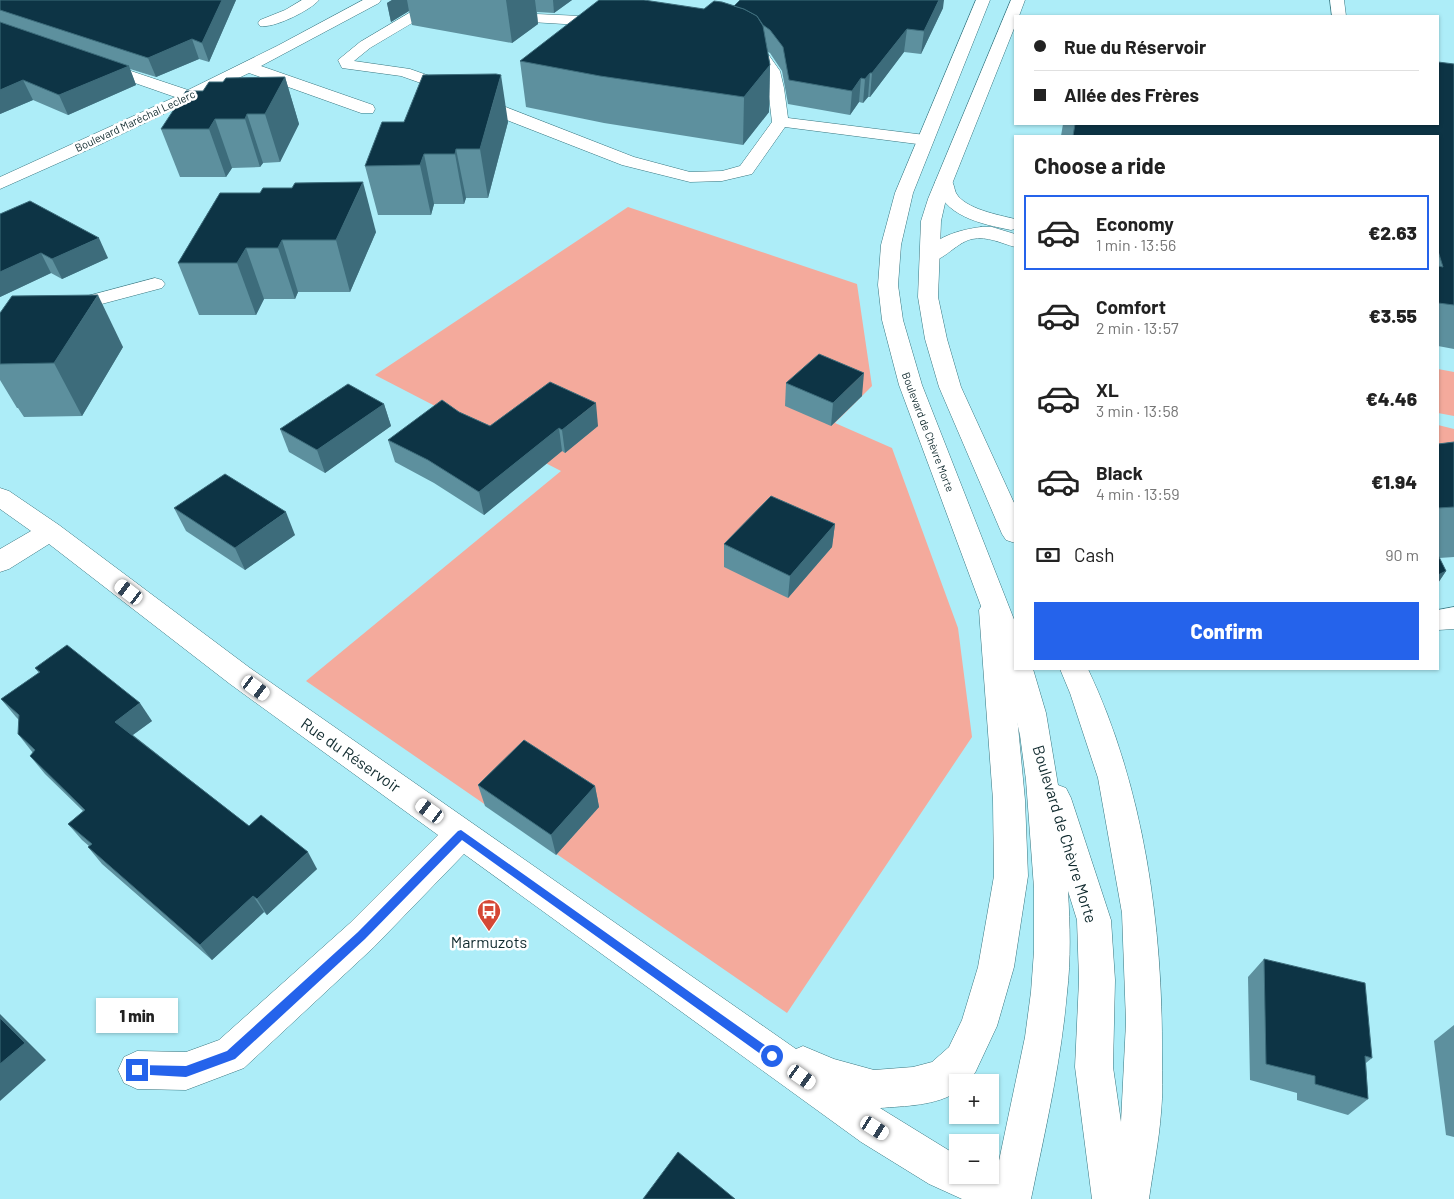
<!DOCTYPE html>
<html lang="en">
<head>
<meta charset="utf-8">
<style>
	:root { --surface:#fff; --page:#f2f2f2; --text:#222; --muted:#767676; --line:#e0e0e0; --accent:#2563eb }
	body { margin:0; font-family:Barlow,sans-serif; background:var(--page); color:var(--text); height:100vh; display:flex; flex-direction:column; font-size:19px; white-space:nowrap }
	* { box-sizing:border-box; margin:0 }
	p { font-size:16px; color:var(--muted) }
	.icon { flex:none; width:28px; height:28px; fill:none; stroke:currentColor; stroke-width:2; stroke-linecap:round; stroke-linejoin:round }
	.map { position:relative; flex:1; overflow:hidden }
	.sheet { position:absolute; left:1014px; top:135px; width:425px; height:535px; display:flex; flex-direction:column; background:var(--surface); border-radius:0px; box-shadow:0 1px 4px #0004 }
	.sheet>* { flex:none }
	.top-card { position:absolute; left:1014px; top:15px; width:425px; height:110px; border-radius:0px; box-shadow:0 1px 4px #0004; display:grid; align-content:center; height:110px; padding:0 20px; background:var(--surface) }
	.tools { position:absolute; left:949px; top:1074px; display:grid; gap:10px }
	.tools a { display:grid; place-items:center; width:50px; height:50px; border-radius:0px; background:var(--surface); box-shadow:0 1px 4px #0004; font-size:25px }
	.end { position:absolute; width:22px; height:22px; margin:-11px; border:6px solid #2563eb; background:#fff; box-shadow:0 0 0 2px #fff }
	.from { border-radius:50% }
	.bubble { position:absolute; height:35px; border-radius:0px; background:var(--surface); box-shadow:0 1px 4px #0004; font-size:16px; font-weight:800; line-height:35px; text-align:center }
	.car { position:absolute; width:15px; height:30px; margin:-15px -8px; border-radius:6px; box-shadow:0 0 4px 1px #0007; background:linear-gradient(#fff 24%,#345 0 40%,#fff 0 76%,#345 0 86%,#fff 0) }
	.top-card b { display:flex; align-items:center; gap:18px; height:48px; font-size:19px }
	.top-card b+b { border-top:1px solid var(--line) }
	.top-card i { width:12px; height:12px; background:var(--text) }
	ul { padding:0; list-style:none }
	li { display:flex; align-items:center; gap:15px; height:75px; margin:0 10px 8px; padding:0 10px; border:2px solid transparent; border-radius:0px }
	li div { flex:1 }
	li b { display:block; font-size:19px }
	li em { font-style:normal; font-weight:800 }
	li.on { border-color:var(--accent) }
	li>.icon { width:45px; height:45px; stroke-width:1.5 }
	h2 { padding:0 20px; font-size:22px; line-height:60px }
	.pay { display:flex; align-items:center; gap:12px; height:55px; padding:0 20px; font-size:19px }
	.pay p { margin-inline-start:auto }
	.action { display:flex; gap:10px; margin-top:auto; padding:10px 20px }
	.action a { flex:1; height:58px; border-radius:0px; background:var(--accent); color:#fff; font-size:20px; font-weight:800; line-height:58px; text-align:center }
	.map>svg:first-child { display:block }
	.green { fill:#f4aa9c }
	.lines { fill:none; stroke-linecap:round; stroke-linejoin:round }
	.minor-casing { stroke:#387680; stroke-width:1 }
	.major-casing { stroke:#387680; stroke-width:1 }
	.minor { fill:#fff; fill-rule:evenodd }
	.major { fill:#fff; fill-rule:evenodd }
	.wall { fill:#5d909e }
	.shaded-wall { fill:#3d6c7b }
	.building { fill:#0d3445; stroke:#3d6c7b }
	.route { fill:#2563eb }
	.labels { text-anchor:middle; stroke-width:5; stroke-linejoin:round; paint-order:stroke }
	.far-street-label { font-size:11px; fill:#102a2e; stroke:#fff }
	.near-street-label { font-size:16px; fill:#102a2e; stroke:#fff }
	.near-poi-label { font-size:16px; fill:#102a2e; stroke:#fff }
</style>
</head>
<body>
<div class="map">
<svg width="1454" height="1199" viewBox="0 0 1454 1199">
	<rect width="100%" height="100%" fill="#adedf8"/>
	<g class="green">
		<path d="M 628,207 L 857,284 L 872,386 L 835,423 L 892,448 L 958,628 L 972,737 L 787,1013 L 306,681 L 561,471 L 375,375 Z"/>
		<path d="M 1438,369 L 1454,372 L 1454,416 L 1438,413 Z"/>
		<path d="M 1438,425 L 1454,429 L 1454,458 L 1438,460 Z"/>
	</g>
	<g class="lines">
		<g class="minor-casing">
			<g id="minor">
				<path d="M 302,0 L 319,0 C 311,10 273,29 260,26 L 258,23 L 260,20 L 285,10 Z"/>
				<path d="M 363,0 L 381,0 L 379,3 L 261,66 L 373,105 L 375,109 L 373,113 L 361,113 L 249,73 L 101,144 L 0,189 L 0,177 L 175,97 L 92,68 L 90,65 L 92,62 L 104,62 L 188,90 L 277,46 Z"/>
				<path d="M 431,0 L 453,0 L 514,13 L 581,16 L 668,26 L 727,37 L 755,46 L 768,54 L 780,71 L 784,88 L 788,118 L 925,135 L 931,136 L 934,140 L 931,144 L 925,145 L 785,127 L 752,174 L 722,181 L 690,182 L 622,165 L 486,112 L 480,104 L 401,76 L 342,68 L 338,60 L 360,42 ZM 441,6 L 514,21 L 581,25 L 668,35 L 723,45 L 744,52 L 758,60 L 764,71 L 768,88 L 772,122 L 740,166 L 722,171 L 690,172 L 634,157 L 498,104 L 492,98 L 410,69 L 354,61 L 370,48 Z"/>
				<path d="M 1330,0 L 1344,0 L 1346,16 L 1332,16 Z"/>
				<path d="M 944,177 L 950,178 C 954,183 954,188 956,193 C 965,209 999,215 1015,219 L 1015,229 L 1011,230 C 981,224 942,216 935,182 L 938,178 Z"/>
				<path d="M 981,227 L 992,227 L 1015,234 L 1015,247 C 1000,243 988,236 972,239 C 954,243 941,266 923,261 L 920,257 C 934,237 958,230 981,227 Z"/>
				<path d="M 155,278 L 162,280 L 165,284 L 162,288 L 45,319 L 0,337 L 0,323 L 31,311 Z"/>
				<path d="M 0,488 L 9,491 L 59,525 L 250,668 L 796,1049 L 803,1046 L 834,1059 L 874,1070 L 913,1067 L 932,1062 L 949,1047 L 962,1020 L 978,967 L 994,876 L 993,800 L 979,610 L 983,603 L 993,600 L 1003,603 L 1007,610 L 1025,800 L 1028,876 L 1014,967 L 997,1026 L 975,1073 L 966,1082 L 958,1082 L 958,1091 C 937,1106 904,1106 880,1108 L 958,1156 L 958,1175 L 990,1175 L 990,1170 L 1023,1185 L 1029,1199 L 962,1199 L 929,1184 L 861,1142 L 464,854 L 374,947 L 244,1068 L 186,1090 L 137,1089 L 124,1083 L 118,1070 L 124,1057 L 137,1051 L 186,1052 L 219,1040 L 350,923 L 438,835 L 230,684 L 49,544 L 9,569 L 0,572 L 0,549 L 31,531 L 0,509 Z"/>
				<path d="M 1454,607 L 1454,629 L 1438,630 L 1438,610 Z"/>
			</g>
		</g>
		<g class="major-casing">
			<g id="major">
				<path d="M 976,0 L 990,0 L 913,193 L 901,245 L 898,285 L 903,320 L 922,385 L 1015,622 L 1015,669 L 1033,669 L 1046,713 L 1058,785 L 1066,788 L 1071,798 L 1111,920 L 1115,980 L 1113,1067 L 1121,1122 L 1126,1022 L 1122,913 L 1098,778 L 1070,693 L 1060,669 L 1088,669 C 1144,787 1163,926 1162,1056 C 1162,1075 1163,1094 1161,1113 C 1159,1141 1153,1170 1149,1199 L 1092,1199 L 1075,1067 L 1079,980 L 1077,920 L 1068,891 C 1070,925 1071,959 1067,993 C 1061,1063 1045,1131 1031,1199 L 991,1199 L 1025,1037 L 1031,992 L 1034,951 L 1034,888 L 1026,780 L 1020,735 L 1004,668 L 899,385 L 882,320 L 878,285 L 881,245 L 895,193 Z"/>
				<path d="M 1011,0 L 1025,0 L 1019,16 L 1015,16 L 1015,26 L 946,199 L 941,221 L 938,297 L 947,339 L 961,387 L 1015,505 L 1015,543 L 1006,540 L 1002,534 L 939,387 L 925,339 L 918,297 L 921,221 L 928,199 Z"/>
			</g>
		</g>
		<use href="#minor" class="minor"/>
		<use href="#major" class="major"/>
	</g>
	<g class="wall">
		<path d="M 0,0 L 236,0 L 209,62 L 199,59 L 156,77 L 130,69 L 136,85 L 68,115 L 33,100 L 0,114 Z"/>
		<path d="M 392,0 L 572,0 L 554,13 L 537,12 L 538,24 L 512,43 L 412,25 L 409,11 L 391,22 L 387,3 Z"/>
		<path d="M 733,6 L 943,8 L 921,54 L 904,52 L 870,97 L 868,97 L 863,103 L 859,102 L 850,115 L 788,104 L 782,71 L 770,53 L 768,52 L 770,65 L 769,112 L 743,145 L 604,123 L 526,107 L 520,61 L 704,9 Z"/>
		<path d="M 1454,64 L 1454,349 L 1438,346 L 1438,136 L 1061,136 L 1063,124 L 1438,124 Z"/>
		<path d="M 285,77 L 299,124 L 280,162 L 263,163 L 260,167 L 232,168 L 226,177 L 180,177 L 161,129 L 203,91 L 223,82 Z"/>
		<path d="M 508,122 L 488,198 L 466,198 L 464,204 L 434,204 L 431,215 L 378,215 L 365,166 Z"/>
		<path d="M 220,193 L 376,232 L 350,292 L 298,292 L 295,299 L 264,299 L 256,315 L 199,315 L 178,263 Z"/>
		<path d="M 0,214 L 108,258 L 62,279 L 51,273 L 0,297 Z"/>
		<path d="M 0,313 L 123,347 L 82,416 L 24,417 L 18,408 L 17,408 L 0,380 Z"/>
		<path d="M 786,383 L 862,396 L 831,426 L 785,406 Z"/>
		<path d="M 384,404 L 391,426 L 325,473 L 289,452 L 280,429 Z"/>
		<path d="M 459,412 L 490,426 L 598,426 L 565,453 L 562,451 L 484,515 L 434,483 L 395,462 L 388,440 Z"/>
		<path d="M 1454,442 L 1454,557 L 1439,558 L 1446,571 L 1438,583 L 1438,444 Z"/>
		<path d="M 174,508 L 295,535 L 245,570 L 186,531 Z"/>
		<path d="M 835,524 L 832,547 L 788,598 L 724,567 L 724,544 Z"/>
		<path d="M 35,668 L 152,721 L 133,735 L 249,826 L 317,869 L 267,915 L 264,912 L 212,960 L 102,864 L 88,847 L 89,846 L 82,840 L 68,824 L 83,811 L 45,774 L 30,756 L 33,753 L 18,734 L 19,720 L 16,717 L 1,699 L 39,673 Z"/>
		<path d="M 478,785 L 595,786 L 599,807 L 556,855 L 485,806 Z"/>
		<path d="M 1264,959 L 1372,1058 L 1366,1063 L 1368,1099 L 1348,1115 L 1297,1100 L 1297,1093 L 1250,1080 L 1248,977 Z"/>
		<path d="M 1454,1025 L 1454,1137 L 1446,1135 L 1434,1041 Z"/>
	</g>
	<g class="shaded-wall">
		<path d="M 222,0 L 236,0 L 209,62 L 202,43 Z"/>
		<path d="M 392,0 L 407,0 L 409,11 L 391,22 L 387,3 Z"/>
		<path d="M 506,0 L 535,0 L 538,24 L 512,43 Z"/>
		<path d="M 553,0 L 572,0 L 554,13 Z"/>
		<path d="M 939,0 L 944,0 L 943,8 L 921,54 L 924,31 Z"/>
		<path d="M 907,29 L 904,52 L 870,97 L 872,73 Z"/>
		<path d="M 192,39 L 199,59 L 156,77 L 148,58 Z"/>
		<path d="M 770,65 L 769,112 L 743,145 L 744,97 Z"/>
		<path d="M 129,66 L 136,85 L 68,115 L 59,95 Z"/>
		<path d="M 870,73 L 868,97 L 863,103 L 865,79 Z"/>
		<path d="M 501,75 L 508,122 L 488,198 L 480,149 Z"/>
		<path d="M 285,77 L 299,124 L 280,162 L 265,114 Z"/>
		<path d="M 861,78 L 859,102 L 850,115 L 852,91 Z"/>
		<path d="M 23,80 L 33,100 L 0,114 L 0,90 Z"/>
		<path d="M 247,114 L 263,163 L 260,167 L 245,119 Z"/>
		<path d="M 215,119 L 232,168 L 226,177 L 209,129 Z"/>
		<path d="M 456,149 L 466,198 L 464,204 L 455,154 Z"/>
		<path d="M 424,154 L 434,204 L 431,215 L 420,165 Z"/>
		<path d="M 363,182 L 376,232 L 350,292 L 336,240 Z"/>
		<path d="M 99,238 L 108,258 L 62,279 L 52,259 Z"/>
		<path d="M 282,240 L 298,292 L 295,299 L 278,248 Z"/>
		<path d="M 246,248 L 264,299 L 256,315 L 237,263 Z"/>
		<path d="M 41,253 L 51,273 L 0,297 L 0,272 Z"/>
		<path d="M 98,295 L 123,347 L 82,416 L 54,363 Z"/>
		<path d="M 864,373 L 862,396 L 831,426 L 833,403 Z"/>
		<path d="M 596,403 L 598,426 L 565,453 L 562,430 Z"/>
		<path d="M 384,404 L 391,426 L 325,473 L 317,450 Z"/>
		<path d="M 559,428 L 562,451 L 484,515 L 479,492 Z"/>
		<path d="M 286,512 L 295,535 L 245,570 L 235,548 Z"/>
		<path d="M 835,524 L 832,547 L 788,598 L 790,576 Z"/>
		<path d="M 1446,571 L 1438,583 L 1438,575 Z"/>
		<path d="M 140,703 L 152,721 L 127,739 L 115,722 Z"/>
		<path d="M 595,786 L 599,807 L 556,855 L 551,835 Z"/>
		<path d="M 308,852 L 317,869 L 267,915 L 257,899 Z"/>
		<path d="M 253,896 L 264,912 L 212,960 L 200,945 Z"/>
		<path d="M 0,1014 L 46,1060 L 0,1101 Z"/>
	</g>
	<g class="building">
		<path d="M 0,0 L 222,0 L 202,43 L 192,39 L 148,58 L 0,10 Z"/>
		<path d="M 599,0 L 644,0 L 704,9 L 714,1 L 722,2 L 744,9 L 757,16 L 763,26 L 770,65 L 744,97 L 600,76 L 520,61 Z"/>
		<path d="M 740,0 L 939,0 L 924,31 L 907,29 L 872,73 L 870,73 L 865,79 L 861,78 L 852,91 L 789,80 L 783,47 L 770,30 L 763,25 L 757,16 L 744,9 L 734,6 Z"/>
		<path d="M 0,22 L 129,66 L 59,95 L 23,80 L 0,90 Z"/>
		<path d="M 1438,62 L 1454,64 L 1454,305 L 1438,303 L 1438,266 L 1443,267 L 1438,251 L 1438,136 L 1073,136 L 1075,124 L 1438,124 Z"/>
		<path d="M 496,74 L 501,75 L 480,149 L 456,149 L 455,154 L 424,154 L 420,165 L 365,166 L 382,122 L 404,122 L 423,75 Z"/>
		<path d="M 285,77 L 265,114 L 247,114 L 245,119 L 215,119 L 209,129 L 161,129 L 186,91 L 203,91 L 209,82 L 223,82 L 226,78 Z"/>
		<path d="M 363,182 L 336,240 L 282,240 L 278,248 L 246,248 L 237,263 L 178,263 L 220,193 L 260,193 L 263,188 L 292,188 L 295,183 Z"/>
		<path d="M 30,201 L 99,238 L 52,259 L 41,253 L 0,272 L 0,214 Z"/>
		<path d="M 98,295 L 54,363 L 0,364 L 0,313 L 12,296 Z"/>
		<path d="M 819,354 L 864,373 L 833,403 L 786,383 Z"/>
		<path d="M 550,382 L 596,403 L 562,430 L 559,428 L 479,492 L 428,460 L 388,440 L 442,400 L 459,412 L 490,426 Z"/>
		<path d="M 348,384 L 384,404 L 317,450 L 280,429 Z"/>
		<path d="M 1454,442 L 1454,507 L 1438,508 L 1438,444 Z"/>
		<path d="M 225,474 L 286,512 L 235,548 L 174,508 Z"/>
		<path d="M 771,496 L 835,524 L 790,576 L 724,544 Z"/>
		<path d="M 1438,555 L 1446,571 L 1438,575 Z"/>
		<path d="M 67,645 L 140,703 L 115,722 L 249,826 L 261,815 L 308,852 L 257,899 L 253,896 L 200,945 L 88,847 L 92,844 L 68,824 L 85,810 L 30,756 L 35,750 L 18,734 L 19,715 L 1,699 L 40,672 L 35,668 Z"/>
		<path d="M 524,740 L 595,786 L 551,835 L 478,785 Z"/>
		<path d="M 1264,959 L 1365,983 L 1372,1058 L 1365,1056 L 1368,1099 L 1315,1084 L 1315,1076 L 1266,1064 Z"/>
		<path d="M 0,1018 L 25,1043 L 0,1064 Z"/>
		<path d="M 678,1152 L 735,1199 L 643,1199 Z"/>
	</g>
	<path class="route" d="M 461,830 L 776,1053 L 778,1056 L 776,1060 L 772,1062 L 769,1060 L 462,840 L 365,939 L 235,1059 L 186,1077 L 133,1074 L 131,1070 L 133,1066 L 137,1065 L 186,1066 L 227,1051 L 358,932 L 458,831 Z"/>
	<defs>
		<g id="bus-pin" transform="scale(1.25)"><path d="M0 17L-7.5 6A9.5 9.5 0 1 1 7.5 6Z" fill="#d54836" stroke="#fff"/><path d="M-5-6H5V4H4V6H2V4H-2V6H-4V4H-5ZM-3.5-4V0h7V-4ZM-3.5 1.2v1.5H-2V1.2ZM2 1.2v1.5H3.5V1.2Z" fill="#fff"/></g>
	</defs>
	<g fill-rule="evenodd">
		<use href="#bus-pin" x="489" y="911"/>
	</g>
	<g class="labels">
		<g class="far-street-label">
			<text transform="translate(135 121) rotate(-25)" y="4">Boulevard Maréchal Leclerc</text>
			<text transform="translate(928 432) rotate(69)" y="4">Boulevard de Chèvre Morte</text>
		</g>
		<g class="near-street-label">
			<text transform="translate(351 755) rotate(35)" y="6">Rue du Réservoir</text>
			<text transform="translate(1065 834) rotate(73)" y="6">Boulevard de Chèvre Morte</text>
		</g>
		<g class="near-poi-label">
			<text x="489" y="948">Marmuzots</text>
		</g>
	</g>
</svg>
<div class="tools">
<a>+</a>
<a>−</a>
</div>
<i class="end from" style="left:772px;top:1056px"></i>
<i class="end" style="left:137px;top:1070px"></i>
<div class="bubble" style="left:96px;top:998px;width:82px">1 min</div>
<i class="car" style="left:129px;top:592px;rotate:307deg"></i>
<i class="car" style="left:256px;top:688px;rotate:126deg"></i>
<i class="car" style="left:430px;top:811px;rotate:306deg"></i>
<i class="car" style="left:802px;top:1077px;rotate:125deg"></i>
<i class="car" style="left:875px;top:1128px;rotate:122deg"></i>
<div class="top-card">
<b><i class="from"></i>Rue du Réservoir</b>
<b><i></i>Allée des Frères</b>
</div>
<section class="sheet">
<h2>Choose a ride</h2>
<ul>
<li class="on"><svg class="icon" aria-label="car" viewBox="0 0 24 24"><path d="M5 17H2v-5l4-1 3-4h7l3 4 3 1v5h-3M9 17h6M6 11h13"/><circle cx="7" cy="17" r="2"/><circle cx="17" cy="17" r="2"/></svg><div><b>Economy</b><p>1 min · 13:56</p></div><em>€2.63</em></li>
<li><svg class="icon" aria-label="car" viewBox="0 0 24 24"><path d="M5 17H2v-5l4-1 3-4h7l3 4 3 1v5h-3M9 17h6M6 11h13"/><circle cx="7" cy="17" r="2"/><circle cx="17" cy="17" r="2"/></svg><div><b>Comfort</b><p>2 min · 13:57</p></div><em>€3.55</em></li>
<li><svg class="icon" aria-label="car" viewBox="0 0 24 24"><path d="M5 17H2v-5l4-1 3-4h7l3 4 3 1v5h-3M9 17h6M6 11h13"/><circle cx="7" cy="17" r="2"/><circle cx="17" cy="17" r="2"/></svg><div><b>XL</b><p>3 min · 13:58</p></div><em>€4.46</em></li>
<li><svg class="icon" aria-label="car" viewBox="0 0 24 24"><path d="M5 17H2v-5l4-1 3-4h7l3 4 3 1v5h-3M9 17h6M6 11h13"/><circle cx="7" cy="17" r="2"/><circle cx="17" cy="17" r="2"/></svg><div><b>Black</b><p>4 min · 13:59</p></div><em>€1.94</em></li>
</ul>
<div class="pay"><svg class="icon" aria-label="cash" viewBox="0 0 24 24"><path d="M3 7h18v10H3z"/><circle cx="12" cy="12" r="2"/></svg>Cash<p>90 m</p></div>
<div class="action"><a>Confirm</a></div>
</section>
</div>
</body>
</html>
